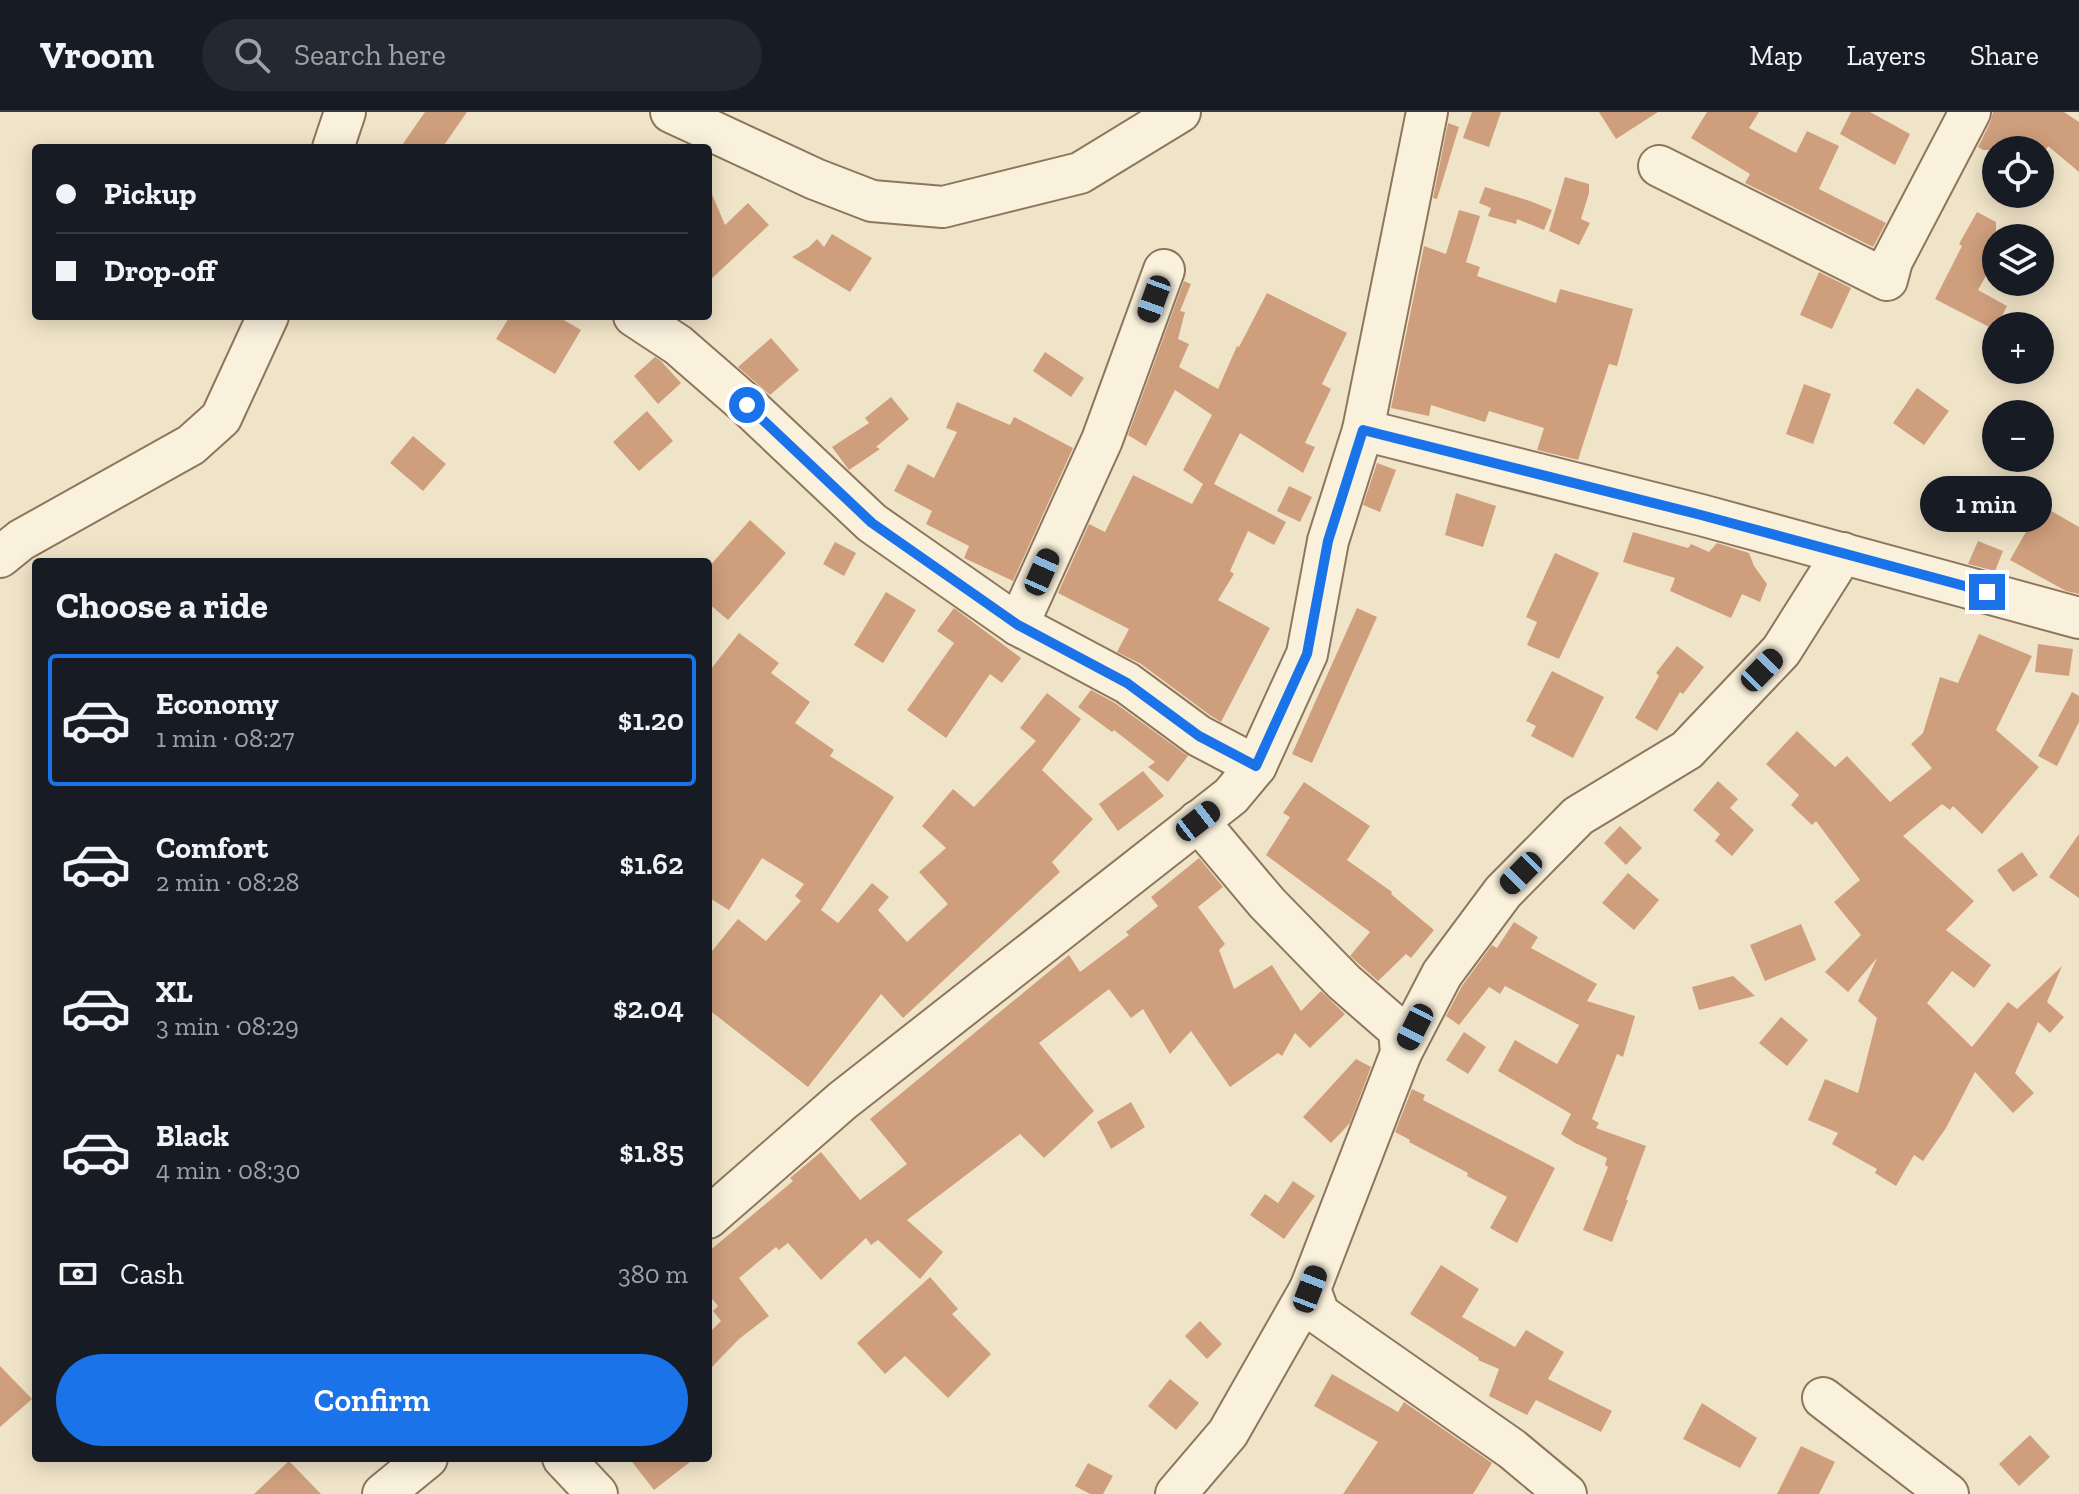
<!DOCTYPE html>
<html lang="en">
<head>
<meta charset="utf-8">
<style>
	:root { --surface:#171b24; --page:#242831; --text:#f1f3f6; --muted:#9ea1a6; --line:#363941; --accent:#1a73e8 }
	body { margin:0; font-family:"Zilla Slab",serif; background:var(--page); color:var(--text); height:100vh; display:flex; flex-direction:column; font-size:30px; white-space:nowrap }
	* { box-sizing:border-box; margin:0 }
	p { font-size:26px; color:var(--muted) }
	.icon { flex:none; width:44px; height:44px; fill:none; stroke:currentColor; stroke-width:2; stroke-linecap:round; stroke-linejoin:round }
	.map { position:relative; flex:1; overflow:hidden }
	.panel { position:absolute; left:32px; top:446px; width:680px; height:904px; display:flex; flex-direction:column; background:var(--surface); border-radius:8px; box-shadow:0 4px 20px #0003 }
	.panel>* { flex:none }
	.top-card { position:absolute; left:32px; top:32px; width:680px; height:176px; border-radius:8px; box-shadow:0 4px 20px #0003; display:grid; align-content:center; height:176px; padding:0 24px; background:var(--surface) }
	.controls { position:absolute; left:1982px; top:24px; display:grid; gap:16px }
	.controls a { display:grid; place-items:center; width:72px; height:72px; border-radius:50%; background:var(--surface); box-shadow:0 4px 20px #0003; font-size:40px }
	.end { position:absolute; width:36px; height:36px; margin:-18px; border:10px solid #1a73e8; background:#fff; box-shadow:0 0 0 4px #fff }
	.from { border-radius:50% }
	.bubble { position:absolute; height:56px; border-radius:28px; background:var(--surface); box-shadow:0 4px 20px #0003; font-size:26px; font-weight:600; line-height:56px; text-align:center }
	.car { position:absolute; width:24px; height:48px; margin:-24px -12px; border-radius:10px; box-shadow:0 0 6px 2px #0007; background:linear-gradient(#222 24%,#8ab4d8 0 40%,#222 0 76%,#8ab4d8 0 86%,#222 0) }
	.top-card b { display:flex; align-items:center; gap:28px; height:76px; font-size:30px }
	.top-card b+b { border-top:2px solid var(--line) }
	.top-card i { width:20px; height:20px; background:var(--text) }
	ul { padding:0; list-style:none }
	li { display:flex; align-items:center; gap:24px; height:132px; margin:0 16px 12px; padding:0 8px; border:4px solid transparent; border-radius:8px }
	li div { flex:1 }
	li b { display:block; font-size:30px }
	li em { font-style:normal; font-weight:600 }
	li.selected { border-color:var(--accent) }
	li>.icon { width:72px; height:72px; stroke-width:1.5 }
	h2 { padding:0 24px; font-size:36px; line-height:96px }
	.pay { display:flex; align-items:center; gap:20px; height:88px; padding:0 24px; font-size:30px }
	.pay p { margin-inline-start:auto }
	.action { display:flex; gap:16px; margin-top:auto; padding:16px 24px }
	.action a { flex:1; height:92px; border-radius:48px; background:var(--accent); color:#fff; font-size:32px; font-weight:600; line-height:92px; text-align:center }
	header { display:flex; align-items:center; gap:48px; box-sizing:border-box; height:112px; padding:0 40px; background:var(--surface); border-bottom:2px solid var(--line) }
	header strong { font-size:38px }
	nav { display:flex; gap:44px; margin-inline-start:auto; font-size:28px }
	.search { width:560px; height:72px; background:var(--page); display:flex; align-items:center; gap:20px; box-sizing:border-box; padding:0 28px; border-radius:44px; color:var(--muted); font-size:30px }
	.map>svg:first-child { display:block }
	.building { fill:#cf9f7d }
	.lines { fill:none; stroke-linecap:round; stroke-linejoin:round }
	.minor-casing { stroke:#8d765c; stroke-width:44 }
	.minor { stroke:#faf1dc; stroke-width:40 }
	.route { stroke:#1a73e8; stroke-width:10 }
</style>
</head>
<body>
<header>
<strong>Vroom</strong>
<div class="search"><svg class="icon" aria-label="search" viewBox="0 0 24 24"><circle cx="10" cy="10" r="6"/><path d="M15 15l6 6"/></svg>Search here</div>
<nav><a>Map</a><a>Layers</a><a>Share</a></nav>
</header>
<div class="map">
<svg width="2079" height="1382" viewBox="0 0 2079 1382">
	<rect width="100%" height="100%" fill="#f0e4c8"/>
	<g class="building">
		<path d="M 425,0 L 467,0 L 442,36 L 400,36 Z"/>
		<path d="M 1472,0 L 1501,0 L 1489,35 L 1463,26 Z"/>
		<path d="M 1599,0 L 1658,0 L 1616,27 Z"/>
		<path d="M 1707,0 L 1759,0 L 1749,16 L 1796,41 L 1807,19 L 1839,34 L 1819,77 L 1886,111 L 1873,135 L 1745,71 L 1750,62 L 1691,26 Z"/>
		<path d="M 1851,0 L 1870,0 L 1910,22 L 1895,53 L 1840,22 Z"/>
		<path d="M 1993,0 L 2064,0 L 2079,10 L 2079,60 L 2048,34 L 2046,38 L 1983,38 L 1978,35 L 1990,11 Z"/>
		<path d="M 1448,11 L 1459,15 L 1437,87 L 1433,86 Z"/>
		<path d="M 1565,65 L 1589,72 L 1589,81 L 1581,107 L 1590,111 L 1579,133 L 1549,119 Z"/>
		<path d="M 708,73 L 725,113 L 748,91 L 769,113 L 708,170 Z"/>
		<path d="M 1485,75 L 1530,89 L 1552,98 L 1544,118 L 1517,107 L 1516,112 L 1488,104 L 1491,96 L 1479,91 Z"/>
		<path d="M 1459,98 L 1480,104 L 1466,150 L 1480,155 L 1477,164 L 1556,191 L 1560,177 L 1633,197 L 1617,254 L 1609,252 L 1578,348 L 1537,338 L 1544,316 L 1489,299 L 1485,310 L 1431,293 L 1429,304 L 1391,296 L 1424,134 L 1446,142 Z"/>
		<path d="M 1977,100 L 1996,110 L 1996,146 L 1978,178 L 2007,194 L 1995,218 L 1935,187 L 1962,134 L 1959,132 Z"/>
		<path d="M 832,122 L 872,146 L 850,180 L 792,145 L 809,135 L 817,127 L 824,135 Z"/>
		<path d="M 1819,160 L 1851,176 L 1832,217 L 1800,203 Z"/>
		<path d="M 1184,169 L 1191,172 L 1180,199 L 1185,200 L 1178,227 L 1189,232 L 1179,255 L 1218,277 L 1237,234 L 1239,235 L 1267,181 L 1347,221 L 1322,272 L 1331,277 L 1305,331 L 1315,335 L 1303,361 L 1240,321 L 1214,372 L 1286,410 L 1274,433 L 1248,419 L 1230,459 L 1234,462 L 1218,488 L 1270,516 L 1221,610 L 1211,604 L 1141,552 L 1117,540 L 1129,517 L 1058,481 L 1089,412 L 1105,420 L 1133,363 L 1192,392 L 1203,372 L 1183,358 L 1212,303 L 1175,278 L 1146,334 L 1128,323 Z"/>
		<path d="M 510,204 L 557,204 L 581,218 L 555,262 L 496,227 Z"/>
		<path d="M 771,226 L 799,258 L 770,283 L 738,255 Z"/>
		<path d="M 1045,240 L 1084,266 L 1071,285 L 1033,259 Z"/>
		<path d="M 655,245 L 661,249 L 681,271 L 658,292 L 634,264 Z"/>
		<path d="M 1804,272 L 1831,282 L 1813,332 L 1786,322 Z"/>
		<path d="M 1917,276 L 1949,299 L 1924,333 L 1893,311 Z"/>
		<path d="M 891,285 L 909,307 L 876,335 L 880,337 L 849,358 L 832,335 L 869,311 L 865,306 Z"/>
		<path d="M 957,290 L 1010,313 L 1014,305 L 1073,336 L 1013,469 L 964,446 L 969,434 L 926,412 L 932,399 L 894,379 L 908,352 L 934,366 L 957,320 L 946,316 Z"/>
		<path d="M 647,299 L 673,329 L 639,359 L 613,330 Z"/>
		<path d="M 413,324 L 446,352 L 423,379 L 390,351 Z"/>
		<path d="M 1377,351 L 1396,358 L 1380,400 L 1363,393 Z"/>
		<path d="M 1289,374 L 1312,385 L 1300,410 L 1277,399 Z"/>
		<path d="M 1456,381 L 1496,394 L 1483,435 L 1445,423 Z"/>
		<path d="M 2041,393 L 2079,415 L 2079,482 L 2066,479 L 2010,448 Z"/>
		<path d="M 750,408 L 786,441 L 728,508 L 708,491 L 708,456 Z"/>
		<path d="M 1633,420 L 1688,436 L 1691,432 L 1709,440 L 1717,431 L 1749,441 L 1754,454 L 1767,472 L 1760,490 L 1742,482 L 1731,506 L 1670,479 L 1675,466 L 1623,450 Z"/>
		<path d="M 1978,429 L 2003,439 L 1995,459 L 1968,452 Z"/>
		<path d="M 835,430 L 856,441 L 844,464 L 823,452 Z"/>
		<path d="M 1555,441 L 1599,461 L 1559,547 L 1527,533 L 1537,510 L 1526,505 Z"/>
		<path d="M 886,480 L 916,498 L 883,551 L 854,533 Z"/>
		<path d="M 954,496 L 1021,546 L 1002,571 L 990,562 L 946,626 L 907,598 L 954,531 L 937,519 Z"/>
		<path d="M 1357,496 L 1377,505 L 1312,651 L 1292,642 Z"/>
		<path d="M 739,521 L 779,551 L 771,561 L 810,590 L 795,611 L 834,638 L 830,644 L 894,685 L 821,798 L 838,811 L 872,771 L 889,785 L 878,798 L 907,830 L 948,792 L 919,760 L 946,736 L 922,714 L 953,677 L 974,695 L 1036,629 L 1020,616 L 1047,581 L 1081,607 L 1042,658 L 1093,707 L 1052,750 L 1060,760 L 903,906 L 881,882 L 808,975 L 708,897 L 708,844 L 738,807 L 766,829 L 801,789 L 795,784 L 804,772 L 762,746 L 729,798 L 708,785 L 708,561 Z"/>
		<path d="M 1979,522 L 2032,544 L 1996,618 L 2039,655 L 1982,722 L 1953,694 L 1950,698 L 1942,692 L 1903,724 L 1974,789 L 1946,818 L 1991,853 L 1974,876 L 1952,859 L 1927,891 L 1972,935 L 2008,890 L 2017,897 L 2062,854 L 2047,890 L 2064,905 L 2050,921 L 2038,910 L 2015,961 L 2034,981 L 2013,1001 L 1975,960 L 1946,1016 L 1923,1049 L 1914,1043 L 1896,1074 L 1875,1061 L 1877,1057 L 1832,1032 L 1838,1021 L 1808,1008 L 1825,967 L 1858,981 L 1877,906 L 1858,889 L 1877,846 L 1848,880 L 1825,860 L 1861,823 L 1834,790 L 1860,768 L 1816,709 L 1812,713 L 1791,693 L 1799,683 L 1766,652 L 1797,619 L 1835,655 L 1847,644 L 1890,690 L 1932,656 L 1911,632 L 1923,621 L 1940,565 L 1958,571 Z"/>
		<path d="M 2038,532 L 2073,537 L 2069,564 L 2035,560 Z"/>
		<path d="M 1677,534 L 1704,555 L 1683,582 L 1680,580 L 1657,619 L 1635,606 L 1659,564 L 1656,561 Z"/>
		<path d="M 1552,559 L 1604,585 L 1573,646 L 1531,624 L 1536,614 L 1526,609 Z"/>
		<path d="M 1091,578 L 1115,591 L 1188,644 L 1168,670 L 1148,655 L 1155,650 L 1114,618 L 1112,620 L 1078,595 Z"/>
		<path d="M 2072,580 L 2079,584 L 2079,610 L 2057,654 L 2038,644 Z"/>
		<path d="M 1143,659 L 1164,684 L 1118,719 L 1099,692 Z"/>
		<path d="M 1718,669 L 1738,687 L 1730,696 L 1754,718 L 1732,744 L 1715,729 L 1720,722 L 1693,698 Z"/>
		<path d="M 1304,670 L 1370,714 L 1347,748 L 1392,780 L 1391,782 L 1434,818 L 1411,846 L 1406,842 L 1378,869 L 1350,844 L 1370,820 L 1266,743 L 1290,705 L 1283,701 Z"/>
		<path d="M 1620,714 L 1642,736 L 1626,753 L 1604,731 Z"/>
		<path d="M 2079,722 L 2079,786 L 2049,765 Z"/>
		<path d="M 2022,740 L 2038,763 L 2013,780 L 1997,758 Z"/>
		<path d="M 1199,746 L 1223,775 L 1198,795 L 1225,832 L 1219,838 L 1234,877 L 1272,853 L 1301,899 L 1321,879 L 1345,902 L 1310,936 L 1295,921 L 1282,944 L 1278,941 L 1230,975 L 1191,919 L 1170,942 L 1143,897 L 1131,906 L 1109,877 L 1039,931 L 1094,999 L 1044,1046 L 1020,1022 L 907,1108 L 943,1140 L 920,1167 L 878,1128 L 871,1133 L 866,1126 L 821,1168 L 788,1131 L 779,1138 L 776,1135 L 739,1166 L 769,1204 L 739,1227 L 708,1259 L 708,1222 L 721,1209 L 713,1199 L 718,1194 L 708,1182 L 708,1140 L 793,1069 L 790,1066 L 821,1040 L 860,1088 L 907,1052 L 870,1007 L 1069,843 L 1080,860 L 1129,823 L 1126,820 L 1158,794 L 1151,785 Z"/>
		<path d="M 1628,761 L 1659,788 L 1634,818 L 1602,791 Z"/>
		<path d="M 1514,810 L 1538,825 L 1531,836 L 1597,872 L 1587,889 L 1635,904 L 1623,945 L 1617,942 L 1592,1007 L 1599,1011 L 1596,1016 L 1646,1034 L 1626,1088 L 1628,1088 L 1612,1130 L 1583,1118 L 1608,1055 L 1605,1053 L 1607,1046 L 1575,1031 L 1561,1022 L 1571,1002 L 1498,959 L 1515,928 L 1557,952 L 1579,913 L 1505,874 L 1500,882 L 1489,875 L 1459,913 L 1446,904 L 1462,874 L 1492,833 L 1497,836 Z"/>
		<path d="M 1801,812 L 1816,848 L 1765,869 L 1750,833 Z"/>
		<path d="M 1733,864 L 1755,884 L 1699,898 L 1692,875 Z"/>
		<path d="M 1781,905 L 1808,928 L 1787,954 L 1759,931 Z"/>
		<path d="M 1464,920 L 1486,935 L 1468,962 L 1446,948 Z"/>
		<path d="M 1356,947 L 1371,955 L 1350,1011 L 1331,1031 L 1303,1005 Z"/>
		<path d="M 1412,977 L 1425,983 L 1423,988 L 1555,1056 L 1517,1131 L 1490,1116 L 1507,1085 L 1467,1064 L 1468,1061 L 1409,1030 L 1410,1028 L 1395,1020 Z"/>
		<path d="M 1131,990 L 1145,1015 L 1111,1037 L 1097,1010 Z"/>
		<path d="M 1293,1069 L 1315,1084 L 1284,1127 L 1250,1103 L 1265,1082 L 1278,1091 Z"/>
		<path d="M 1441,1153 L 1479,1177 L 1462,1205 L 1515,1235 L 1526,1218 L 1564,1240 L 1548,1267 L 1612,1299 L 1601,1320 L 1536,1288 L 1527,1303 L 1489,1284 L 1499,1257 L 1478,1248 L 1479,1246 L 1410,1202 Z"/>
		<path d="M 930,1165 L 958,1197 L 952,1202 L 991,1242 L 948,1286 L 905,1244 L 885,1262 L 857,1231 Z"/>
		<path d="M 1200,1209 L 1222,1232 L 1207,1247 L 1185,1224 Z"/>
		<path d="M 0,1254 L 32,1287 L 0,1315 Z"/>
		<path d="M 1332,1262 L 1398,1300 L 1404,1290 L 1492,1351 L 1473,1382 L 1343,1382 L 1378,1330 L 1314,1294 Z"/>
		<path d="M 1170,1267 L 1199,1291 L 1176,1318 L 1148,1294 Z"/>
		<path d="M 1702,1291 L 1757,1326 L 1740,1356 L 1683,1327 Z"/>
		<path d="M 2030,1323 L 2050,1345 L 2019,1374 L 1999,1352 Z"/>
		<path d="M 1801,1334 L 1835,1350 L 1819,1382 L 1777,1382 Z"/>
		<path d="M 629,1346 L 695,1346 L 654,1378 Z"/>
		<path d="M 289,1349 L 321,1382 L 254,1382 Z"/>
		<path d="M 1088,1351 L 1113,1364 L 1103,1382 L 1090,1382 L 1075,1374 Z"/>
	</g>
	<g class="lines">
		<g class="minor-casing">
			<g id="minor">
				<path d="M 671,0 L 815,67 L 872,89 L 943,95 L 1080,61 L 1180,0"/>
				<path d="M 333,36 L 345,0"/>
				<path d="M 1659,54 L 1887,168 L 1892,149 L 1970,0"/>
				<path d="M 634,204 L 678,233 L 747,293 L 872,411 L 1018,513 L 1127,571 L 1199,624 L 1256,654"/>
				<path d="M 1363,318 L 1701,403 L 2079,506"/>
				<path d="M 0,445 L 21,428 L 191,333 L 221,306 L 268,204"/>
				<path d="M 1018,513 L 1102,328 L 1164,158"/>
				<path d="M 1198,709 L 1267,791 L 1344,870 L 1399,918 L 1401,941 L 1310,1177 L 1319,1202 L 1512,1337 L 1566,1382"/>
				<path d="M 1401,941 L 1442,862 L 1503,780 L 1578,704 L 1687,638 L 1781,539 L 1843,441"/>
				<path d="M 708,1106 L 842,989 L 1231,684 L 1256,654 L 1307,542 L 1328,429 L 1363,318 L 1427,0"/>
				<path d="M 1823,1286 L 1948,1382"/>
				<path d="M 563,1346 L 597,1382"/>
				<path d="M 383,1382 L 427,1346"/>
				<path d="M 1176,1382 L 1228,1321 L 1310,1177"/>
			</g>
		</g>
		<use href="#minor" class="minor"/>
	</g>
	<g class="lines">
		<path class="route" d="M 747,293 L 872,411 L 1018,513 L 1127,571 L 1199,624 L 1256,654 L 1307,542 L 1328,429 L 1363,318 L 1701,403 L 1987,480"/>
	</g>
</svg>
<div class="controls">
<a><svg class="icon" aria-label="locate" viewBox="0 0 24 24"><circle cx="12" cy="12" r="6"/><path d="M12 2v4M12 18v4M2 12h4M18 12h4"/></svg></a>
<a><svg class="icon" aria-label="layers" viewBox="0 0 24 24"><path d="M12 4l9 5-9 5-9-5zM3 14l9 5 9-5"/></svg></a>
<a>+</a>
<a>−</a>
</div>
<i class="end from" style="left:747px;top:293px"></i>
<i class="end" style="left:1987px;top:480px"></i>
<div class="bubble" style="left:1920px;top:364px;width:132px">1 min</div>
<i class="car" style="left:1154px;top:187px;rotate:200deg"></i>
<i class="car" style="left:1042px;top:460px;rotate:24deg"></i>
<i class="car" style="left:1762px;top:558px;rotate:44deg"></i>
<i class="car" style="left:1198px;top:709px;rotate:52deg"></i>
<i class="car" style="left:1521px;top:761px;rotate:225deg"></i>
<i class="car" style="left:1415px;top:915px;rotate:207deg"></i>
<i class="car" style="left:1310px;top:1177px;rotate:21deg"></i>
<div class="top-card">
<b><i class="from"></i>Pickup</b>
<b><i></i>Drop-off</b>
</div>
<section class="panel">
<h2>Choose a ride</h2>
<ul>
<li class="selected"><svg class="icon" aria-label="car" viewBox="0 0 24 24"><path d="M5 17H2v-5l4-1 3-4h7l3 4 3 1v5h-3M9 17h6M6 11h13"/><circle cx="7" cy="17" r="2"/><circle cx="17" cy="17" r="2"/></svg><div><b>Economy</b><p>1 min · 08:27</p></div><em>$1.20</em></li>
<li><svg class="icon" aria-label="car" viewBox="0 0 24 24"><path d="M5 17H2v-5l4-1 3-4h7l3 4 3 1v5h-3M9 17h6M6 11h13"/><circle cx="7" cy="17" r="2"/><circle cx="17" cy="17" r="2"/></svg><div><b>Comfort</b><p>2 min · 08:28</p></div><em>$1.62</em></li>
<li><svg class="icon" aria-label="car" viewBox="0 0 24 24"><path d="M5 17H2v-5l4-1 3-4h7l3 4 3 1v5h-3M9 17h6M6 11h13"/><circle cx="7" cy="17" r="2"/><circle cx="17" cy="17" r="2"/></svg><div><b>XL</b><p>3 min · 08:29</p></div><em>$2.04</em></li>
<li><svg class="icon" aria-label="car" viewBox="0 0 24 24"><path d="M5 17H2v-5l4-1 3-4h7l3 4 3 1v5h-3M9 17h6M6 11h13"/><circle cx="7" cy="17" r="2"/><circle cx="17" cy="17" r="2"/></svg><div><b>Black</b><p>4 min · 08:30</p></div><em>$1.85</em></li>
</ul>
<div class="pay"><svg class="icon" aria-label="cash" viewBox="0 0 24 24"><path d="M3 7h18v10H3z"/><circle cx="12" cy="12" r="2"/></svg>Cash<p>380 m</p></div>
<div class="action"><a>Confirm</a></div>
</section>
</div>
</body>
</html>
